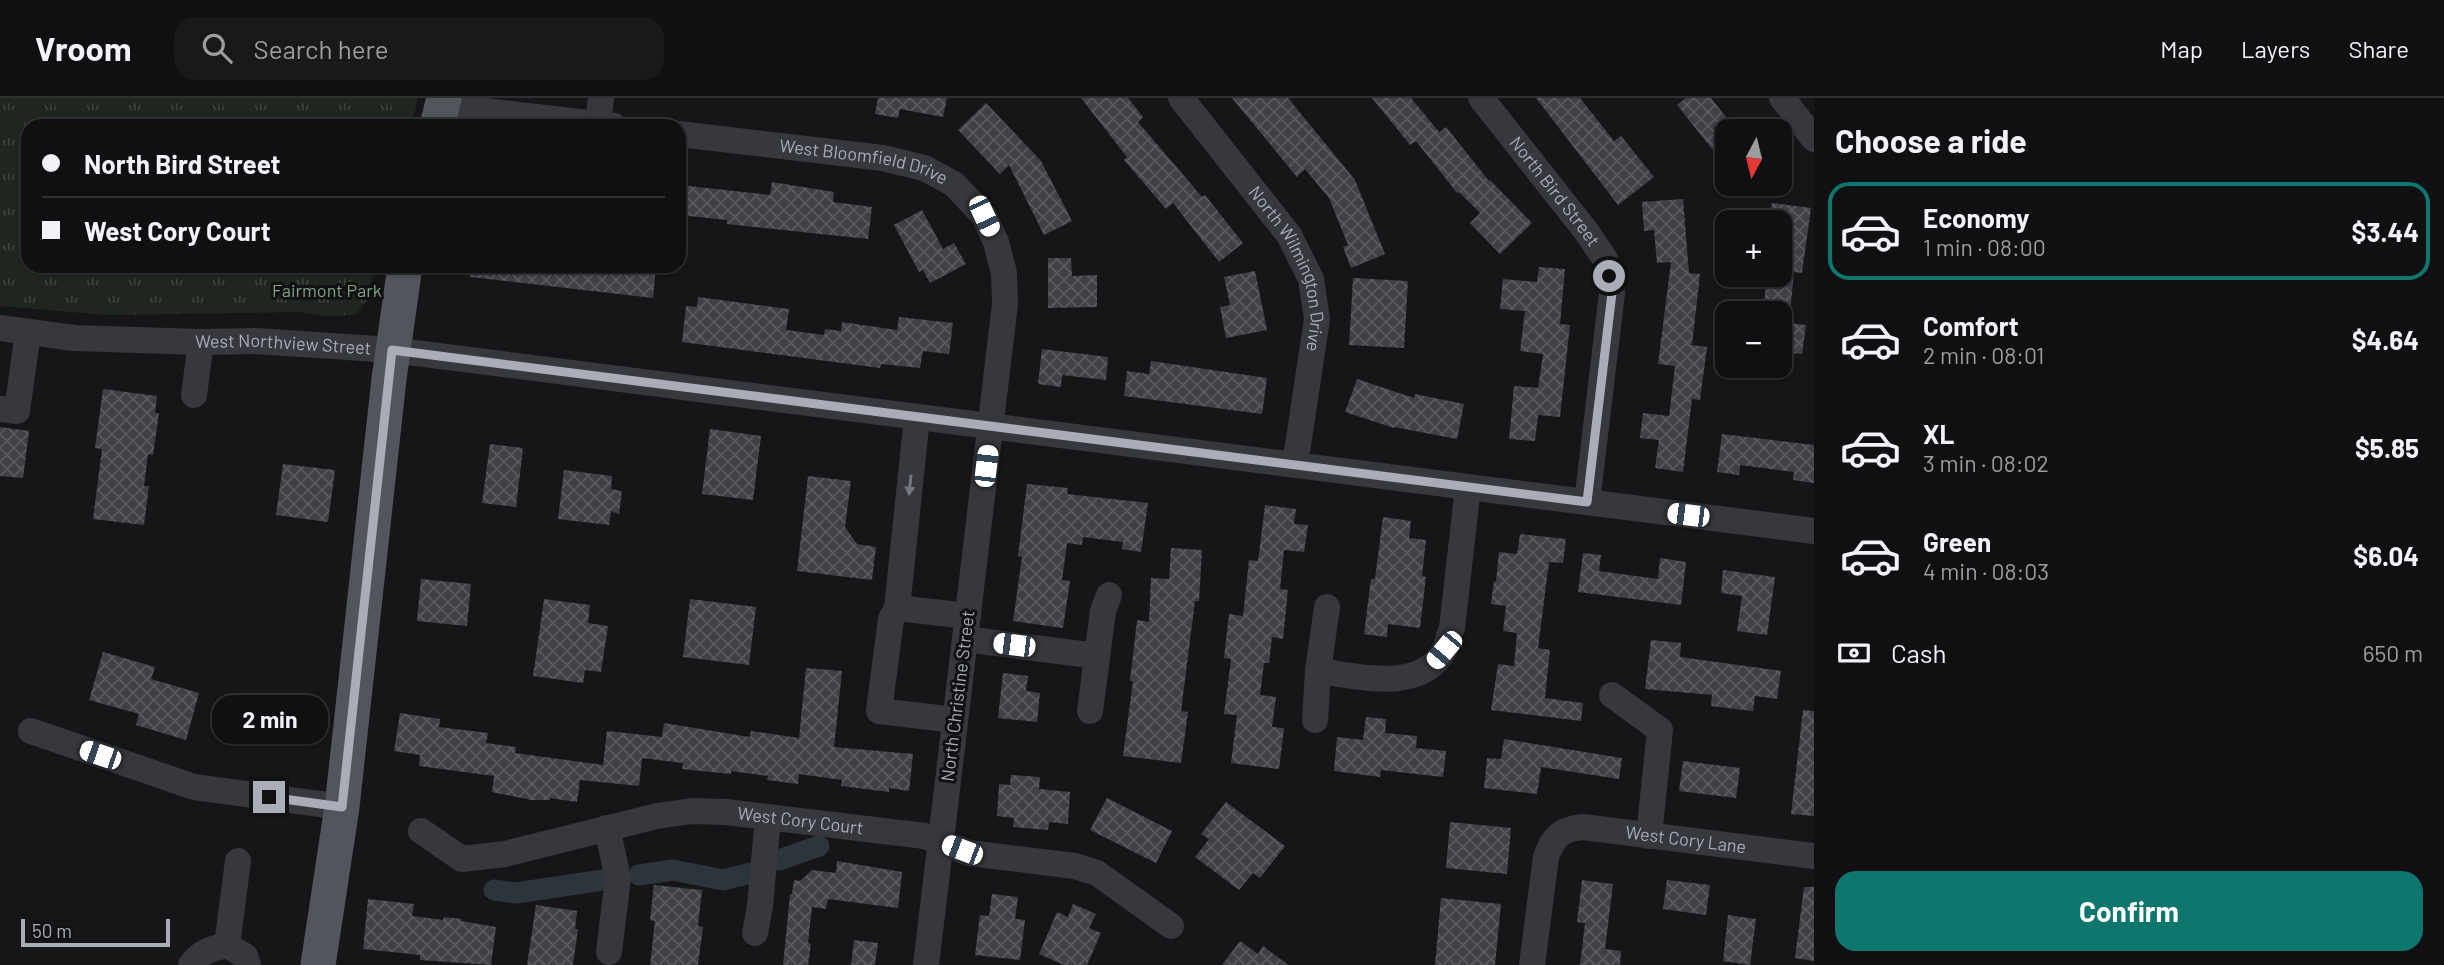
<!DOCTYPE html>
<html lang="en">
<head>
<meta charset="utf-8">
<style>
	:root { --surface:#101012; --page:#19191b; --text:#f1f3f6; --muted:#9c9d9f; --line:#303032; --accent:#0f766e }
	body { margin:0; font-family:Barlow,sans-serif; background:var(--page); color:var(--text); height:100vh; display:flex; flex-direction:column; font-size:26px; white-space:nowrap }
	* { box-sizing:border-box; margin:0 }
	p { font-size:23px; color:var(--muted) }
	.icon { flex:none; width:38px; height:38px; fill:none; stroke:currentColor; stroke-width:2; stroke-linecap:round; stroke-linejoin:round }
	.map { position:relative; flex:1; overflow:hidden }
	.sheet { display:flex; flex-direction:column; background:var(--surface); width:630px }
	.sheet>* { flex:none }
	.top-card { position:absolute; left:21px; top:21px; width:665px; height:154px; border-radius:21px; box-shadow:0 2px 5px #0004,0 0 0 2px var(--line); display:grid; align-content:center; height:154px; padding:0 21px; background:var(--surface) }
	.needle { width:46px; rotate:187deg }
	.controls { position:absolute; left:1715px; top:21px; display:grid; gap:14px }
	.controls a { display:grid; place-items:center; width:77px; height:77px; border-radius:14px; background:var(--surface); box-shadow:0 2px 5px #0004,0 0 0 2px var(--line); font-size:35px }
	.scale { position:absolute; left:21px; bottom:18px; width:149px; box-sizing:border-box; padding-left:7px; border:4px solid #a8adb8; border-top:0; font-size:19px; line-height:24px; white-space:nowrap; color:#a8adb8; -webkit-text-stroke:5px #111113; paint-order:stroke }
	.end { position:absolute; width:32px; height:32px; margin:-16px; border:9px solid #a8adb8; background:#111; box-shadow:0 0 0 4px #111 }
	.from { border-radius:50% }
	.bubble { position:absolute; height:49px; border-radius:21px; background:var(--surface); box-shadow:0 2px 5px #0004,0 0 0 2px var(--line); font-size:23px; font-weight:700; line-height:49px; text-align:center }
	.car { position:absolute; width:21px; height:42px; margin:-21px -10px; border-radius:9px; box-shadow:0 0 5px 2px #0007; background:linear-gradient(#fff 24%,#345 0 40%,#fff 0 76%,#345 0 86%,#fff 0) }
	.top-card b { display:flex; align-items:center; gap:24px; height:66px; font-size:26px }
	.top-card b+b { border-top:2px solid var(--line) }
	.top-card i { width:18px; height:18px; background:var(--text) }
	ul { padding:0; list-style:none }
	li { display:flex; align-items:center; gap:21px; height:98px; margin:0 14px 10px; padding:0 7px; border:4px solid transparent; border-radius:21px }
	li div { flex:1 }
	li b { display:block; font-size:26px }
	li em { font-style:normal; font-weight:700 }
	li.current { border-color:var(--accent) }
	li>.icon { width:63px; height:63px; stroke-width:1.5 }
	h2 { padding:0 21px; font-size:32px; line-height:84px }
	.pay { display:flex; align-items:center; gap:18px; height:77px; padding:0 21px; font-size:26px }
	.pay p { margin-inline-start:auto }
	.cta { display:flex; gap:14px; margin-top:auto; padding:14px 21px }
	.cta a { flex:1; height:80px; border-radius:21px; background:var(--accent); color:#fff; font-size:28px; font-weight:700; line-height:80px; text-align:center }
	header { display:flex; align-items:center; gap:42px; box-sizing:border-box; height:98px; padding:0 35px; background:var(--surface); border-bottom:2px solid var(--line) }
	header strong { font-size:33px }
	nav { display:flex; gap:38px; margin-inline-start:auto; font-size:24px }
	.search { width:490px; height:63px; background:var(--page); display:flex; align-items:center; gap:18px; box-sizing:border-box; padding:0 24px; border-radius:21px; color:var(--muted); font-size:26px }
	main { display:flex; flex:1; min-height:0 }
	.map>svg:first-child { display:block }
	.park { fill:url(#park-tufts) }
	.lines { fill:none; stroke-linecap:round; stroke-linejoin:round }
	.canal { stroke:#2c353c; stroke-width:21 }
	.building { fill:url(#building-cross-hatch) }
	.minor { stroke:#37383d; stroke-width:26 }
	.major { stroke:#53555c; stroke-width:35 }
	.oneway { fill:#757881 }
	.route { stroke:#a8adb8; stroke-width:9 }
	.labels { text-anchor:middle; stroke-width:6; stroke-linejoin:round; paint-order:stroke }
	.street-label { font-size:18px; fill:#a8adb8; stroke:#111113 }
	.park-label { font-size:18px; fill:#7fa381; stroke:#111113 }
</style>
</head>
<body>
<header>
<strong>Vroom</strong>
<div class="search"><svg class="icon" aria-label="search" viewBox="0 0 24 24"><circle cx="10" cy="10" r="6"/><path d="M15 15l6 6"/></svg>Search here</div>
<nav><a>Map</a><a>Layers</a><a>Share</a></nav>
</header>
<main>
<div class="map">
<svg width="1814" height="867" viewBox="0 0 1814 867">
	<defs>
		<pattern id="park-tufts" width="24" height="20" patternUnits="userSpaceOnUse" patternTransform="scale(1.75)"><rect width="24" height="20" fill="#1e261f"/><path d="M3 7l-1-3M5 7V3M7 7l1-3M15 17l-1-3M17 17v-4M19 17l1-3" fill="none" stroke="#3c433d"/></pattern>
		<pattern id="building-cross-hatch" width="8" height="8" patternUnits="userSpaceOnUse" patternTransform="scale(1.75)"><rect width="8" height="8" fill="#404145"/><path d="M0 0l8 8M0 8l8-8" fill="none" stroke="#595a5e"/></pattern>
	</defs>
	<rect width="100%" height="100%" fill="#161618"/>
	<path class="park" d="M 0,0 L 418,0 L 411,28 L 28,28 L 28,168 L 375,168 L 366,204 L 355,217 L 327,218 L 298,214 L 107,217 L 0,208 Z"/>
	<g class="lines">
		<g class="canal">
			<path d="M 779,762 L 819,748"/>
			<path d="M 639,777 L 673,772 L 723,782 L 751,775"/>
			<path d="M 494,792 L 516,795 L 603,782"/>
		</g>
	</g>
	<g class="building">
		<path d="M 878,0 L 947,0 L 943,19 L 900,11 L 898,20 L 875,16 Z"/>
		<path d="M 1081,0 L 1128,0 L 1143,19 L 1138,24 L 1202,99 L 1205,97 L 1243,145 L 1219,164 L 1173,105 L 1166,111 L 1124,62 L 1127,59 Z"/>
		<path d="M 1232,0 L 1288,0 L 1355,82 L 1385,156 L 1351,170 L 1343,149 L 1348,147 L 1329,100 L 1305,71 L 1297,79 Z"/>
		<path d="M 1372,0 L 1411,0 L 1439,34 L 1446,29 L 1489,83 L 1490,82 L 1532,125 L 1500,156 L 1470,125 L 1480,115 L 1459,94 L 1457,95 L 1416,43 L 1410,47 Z"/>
		<path d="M 1536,0 L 1580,0 L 1614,43 L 1621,38 L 1654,79 L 1618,107 Z"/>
		<path d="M 1686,0 L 1711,0 L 1736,32 L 1727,33 L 1727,39 L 1712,51 L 1677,7 Z"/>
		<path d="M 986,5 L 1041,63 L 1072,123 L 1044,137 L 1009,67 L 1000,76 L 958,32 Z"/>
		<path d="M 772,84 L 834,94 L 833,104 L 872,109 L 868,141 L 727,126 L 727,122 L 679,117 L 679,87 L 770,97 Z"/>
		<path d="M 1683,101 L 1689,175 L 1700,176 L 1692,247 L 1707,249 L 1700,302 L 1692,301 L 1683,374 L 1655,370 L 1659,342 L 1640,340 L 1643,315 L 1669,318 L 1675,268 L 1658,266 L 1671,164 L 1657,165 L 1654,132 L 1644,133 L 1642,104 Z"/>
		<path d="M 1772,105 L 1811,110 L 1802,175 L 1794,174 L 1790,215 L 1763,215 L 1766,187 L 1780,189 L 1780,124 L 1769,124 Z"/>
		<path d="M 922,112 L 943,151 L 954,145 L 966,166 L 930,185 L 923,172 L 919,174 L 894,127 Z"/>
		<path d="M 1048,160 L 1071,160 L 1072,178 L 1097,177 L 1097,209 L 1048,210 Z"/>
		<path d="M 470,168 L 656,168 L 653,200 L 470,179 Z"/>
		<path d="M 1539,169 L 1565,171 L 1560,226 L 1570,227 L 1560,319 L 1538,317 L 1535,343 L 1509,341 L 1514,288 L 1538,290 L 1543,256 L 1520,253 L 1525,213 L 1500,211 L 1503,181 L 1537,184 Z"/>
		<path d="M 1255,173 L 1267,232 L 1226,240 L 1220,209 L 1230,207 L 1224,179 Z"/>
		<path d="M 1353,180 L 1408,183 L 1404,250 L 1349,247 Z"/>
		<path d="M 698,199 L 789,211 L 786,232 L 824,237 L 825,231 L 841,233 L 842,224 L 897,232 L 899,219 L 953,225 L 949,256 L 923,253 L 920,270 L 881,266 L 880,270 L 682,244 L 686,208 L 697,209 Z"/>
		<path d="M 1780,224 L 1806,227 L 1802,256 L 1780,254 Z"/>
		<path d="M 1042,251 L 1108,259 L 1106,282 L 1062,277 L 1061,289 L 1038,286 Z"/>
		<path d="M 1151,263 L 1267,280 L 1262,316 L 1124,298 L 1127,273 L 1149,276 Z"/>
		<path d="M 1357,281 L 1414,300 L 1415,296 L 1464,306 L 1457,341 L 1394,329 L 1394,330 L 1345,314 Z"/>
		<path d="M 103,291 L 157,298 L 155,315 L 159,315 L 153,357 L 148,356 L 144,388 L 149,388 L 144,427 L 93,421 L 102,351 L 95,350 Z"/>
		<path d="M 0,329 L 29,333 L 23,380 L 0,378 Z"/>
		<path d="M 710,331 L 761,338 L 753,402 L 702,396 Z"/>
		<path d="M 1722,336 L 1814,347 L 1814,385 L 1793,382 L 1794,374 L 1740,367 L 1739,377 L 1717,374 Z"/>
		<path d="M 490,346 L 523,350 L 516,409 L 482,405 Z"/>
		<path d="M 283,366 L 335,372 L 328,424 L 276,417 Z"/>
		<path d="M 564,372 L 612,378 L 611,391 L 622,393 L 619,416 L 611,413 L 609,427 L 558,421 Z"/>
		<path d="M 808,378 L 851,383 L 845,429 L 857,446 L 876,449 L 872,482 L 797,473 Z"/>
		<path d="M 1027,386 L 1068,390 L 1067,396 L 1148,405 L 1141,454 L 1122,451 L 1123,444 L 1083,439 L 1082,447 L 1067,445 L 1062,482 L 1070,483 L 1063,530 L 1013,523 L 1022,459 L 1018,458 Z"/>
		<path d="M 1265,407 L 1296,411 L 1294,426 L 1308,427 L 1304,454 L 1284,452 L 1280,491 L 1288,492 L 1283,541 L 1272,539 L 1269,565 L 1264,565 L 1260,597 L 1276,599 L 1272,629 L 1284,630 L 1279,671 L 1231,665 L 1237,617 L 1224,616 L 1231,561 L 1224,560 L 1229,516 L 1243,518 L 1249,462 L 1258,463 Z"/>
		<path d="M 1383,419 L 1411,423 L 1409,440 L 1426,442 L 1422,478 L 1426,479 L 1420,530 L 1388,526 L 1387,539 L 1364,536 L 1371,481 L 1375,481 Z"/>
		<path d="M 1520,436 L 1566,441 L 1563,465 L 1549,464 L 1538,550 L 1550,552 L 1545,600 L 1583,605 L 1581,623 L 1491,612 L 1498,566 L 1514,568 L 1517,535 L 1503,533 L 1506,508 L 1491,506 L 1494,483 L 1496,484 L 1499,454 L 1517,456 Z"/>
		<path d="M 1171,450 L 1202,452 L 1199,503 L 1195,503 L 1181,613 L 1188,614 L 1181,665 L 1123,658 L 1133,583 L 1130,583 L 1137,522 L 1149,524 L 1151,480 L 1169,481 Z"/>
		<path d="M 1583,455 L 1601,457 L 1599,473 L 1658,481 L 1660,460 L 1686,464 L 1681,507 L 1578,494 Z"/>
		<path d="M 1723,472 L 1775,479 L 1767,537 L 1737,533 L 1742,498 L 1721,495 Z"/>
		<path d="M 421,481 L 471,486 L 467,528 L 417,523 Z"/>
		<path d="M 544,501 L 590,507 L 588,525 L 608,528 L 601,574 L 585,572 L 583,585 L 533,578 Z"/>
		<path d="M 690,501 L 756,509 L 749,567 L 683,559 Z"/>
		<path d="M 1651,542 L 1681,545 L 1680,559 L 1781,573 L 1777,601 L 1755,598 L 1753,613 L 1711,608 L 1712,597 L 1645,591 Z"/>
		<path d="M 103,554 L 155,569 L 151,581 L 199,595 L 186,642 L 136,627 L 139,616 L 89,602 Z"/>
		<path d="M 806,570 L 842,573 L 834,649 L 913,656 L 909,693 L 889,690 L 889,694 L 841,688 L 842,682 L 799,676 L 798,686 L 767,682 L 768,678 L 731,673 L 731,676 L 682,671 L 683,665 L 642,660 L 639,688 L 580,682 L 577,704 L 550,700 L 550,702 L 531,702 L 492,694 L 494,678 L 419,668 L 420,657 L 394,653 L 400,615 L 440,621 L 439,629 L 488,635 L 486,645 L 516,649 L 515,655 L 603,667 L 607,633 L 662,639 L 664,625 L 750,639 L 751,633 L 799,640 Z"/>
		<path d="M 1003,575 L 1028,578 L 1026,593 L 1040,595 L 1037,624 L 998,620 Z"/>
		<path d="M 1803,612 L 1814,613 L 1814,718 L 1791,716 Z"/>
		<path d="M 1366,619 L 1386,621 L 1385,635 L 1417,638 L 1416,650 L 1446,653 L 1443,679 L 1381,672 L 1380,679 L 1334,673 L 1337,639 L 1363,642 Z"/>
		<path d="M 1504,641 L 1622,660 L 1619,681 L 1541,669 L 1537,696 L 1484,690 L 1487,660 L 1501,661 Z"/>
		<path d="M 1683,663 L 1740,670 L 1736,700 L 1679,693 Z"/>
		<path d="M 1011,677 L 1040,679 L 1039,691 L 1070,694 L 1068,726 L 1049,724 L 1048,732 L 1013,729 L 1014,720 L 997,718 L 999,686 L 1010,687 Z"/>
		<path d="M 1107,700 L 1172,733 L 1156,765 L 1090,732 Z"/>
		<path d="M 1226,704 L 1285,748 L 1260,780 L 1253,775 L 1239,792 L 1195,759 L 1209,741 L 1201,736 Z"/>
		<path d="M 1450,724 L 1511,730 L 1507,776 L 1446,770 Z"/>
		<path d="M 837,763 L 902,774 L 898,810 L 828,801 L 826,811 L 812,809 L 808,845 L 811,846 L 808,867 L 783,867 L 790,796 L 792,796 L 794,782 L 800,783 L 812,772 L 836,775 Z"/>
		<path d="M 1582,782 L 1613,786 L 1605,851 L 1621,853 L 1620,867 L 1580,867 L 1585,825 L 1577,824 Z"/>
		<path d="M 1667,782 L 1710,787 L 1706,817 L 1663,811 Z"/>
		<path d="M 654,787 L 702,792 L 698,828 L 703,829 L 698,867 L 650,867 L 655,823 L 650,822 Z"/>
		<path d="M 1804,789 L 1814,789 L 1814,863 L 1795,860 Z"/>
		<path d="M 992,796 L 1018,799 L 1015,821 L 1025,822 L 1020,862 L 975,857 L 980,817 L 989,818 Z"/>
		<path d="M 1441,800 L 1501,806 L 1495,867 L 1435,867 Z"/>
		<path d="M 368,801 L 414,806 L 412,818 L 443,822 L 444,819 L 462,821 L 461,823 L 496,829 L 491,867 L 420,862 L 420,857 L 363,851 Z"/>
		<path d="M 1073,806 L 1096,816 L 1089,830 L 1101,835 L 1087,867 L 1064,867 L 1039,856 L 1057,814 L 1068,819 Z"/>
		<path d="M 536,807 L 577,813 L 575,831 L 578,831 L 573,867 L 527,867 Z"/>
		<path d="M 1728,817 L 1756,821 L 1750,867 L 1723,863 Z"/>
		<path d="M 854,842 L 878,845 L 875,867 L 851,867 Z"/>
		<path d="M 1240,843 L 1258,856 L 1263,848 L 1288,867 L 1222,867 Z"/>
	</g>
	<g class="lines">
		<g class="minor">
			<path id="s1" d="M 1181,0 L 1289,137 L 1311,181 L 1317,221 L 1295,367"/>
			<path id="s2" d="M 1481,0 L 1586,133 L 1605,161 L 1612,195 L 1587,404"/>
			<path d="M 1782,0 L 1814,41"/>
			<path d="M 443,8 L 614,28"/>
			<path d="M 598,26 L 601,0"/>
			<path id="s3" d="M 679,36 L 883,60 L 924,70 L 954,86 L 984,118 L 996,144 L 1004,175 L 1005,206 L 926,867"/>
			<path id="s4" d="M 0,230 L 74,240 L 201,244 L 256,243 L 392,252 L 1814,433"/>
			<path d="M 194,297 L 201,244"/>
			<path d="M 0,311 L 17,313 L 28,234"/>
			<path d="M 917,319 L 897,510 L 891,521 L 879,613 L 955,622"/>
			<path d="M 897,510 L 968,518"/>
			<path d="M 965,541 L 1097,558"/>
			<path d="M 1318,573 C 1359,578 1421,596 1445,551 C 1448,544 1449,536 1452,530 L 1468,389"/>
			<path d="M 1612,597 L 1660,632 L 1649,738"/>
			<path d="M 1090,613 L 1103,513 L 1109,497"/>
			<path d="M 1315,622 L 1318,573 L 1327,509"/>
			<path d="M 31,633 L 194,689 L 342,709"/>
			<path d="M 607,730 L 618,780 L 609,854"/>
			<path id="s5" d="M 421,733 L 462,761 L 505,756 L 657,718 L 692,713 L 726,714 L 925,738 L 969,755 L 1075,768 L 1097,775 L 1171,828"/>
			<path d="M 238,763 L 227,847 L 245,858 L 248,867"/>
			<path d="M 755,835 L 760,808 L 768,719"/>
			<path d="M 191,867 C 201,853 211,851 227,847"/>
			<path id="s6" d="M 1532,867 L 1546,759 C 1553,739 1561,731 1583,729 L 1814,758"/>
		</g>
		<g class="major">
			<path d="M 437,28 L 444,0"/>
			<path d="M 318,867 L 342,709 L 389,281 L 405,168"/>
		</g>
	</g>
	<defs><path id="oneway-solid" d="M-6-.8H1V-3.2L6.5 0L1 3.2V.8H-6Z" transform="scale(1.75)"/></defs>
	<use class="oneway" href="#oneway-solid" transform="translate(910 387) rotate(96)"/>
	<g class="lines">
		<path class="route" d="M 269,699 L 342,709 L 392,252 L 1587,404 L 1612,195 L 1609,178"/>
	</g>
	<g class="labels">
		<g class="street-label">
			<text dy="6" stroke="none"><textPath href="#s3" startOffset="187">West Bloomfield Drive</textPath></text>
			<text dy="6" stroke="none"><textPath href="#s2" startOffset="119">North Bird Street</textPath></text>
			<text dy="6" stroke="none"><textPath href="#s1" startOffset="206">North Wilmington Drive</textPath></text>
			<text dy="6" stroke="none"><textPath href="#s4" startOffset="284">West Northview Street</textPath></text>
			<text transform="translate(958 598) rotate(-83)" y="6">North Christine Street</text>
			<text dy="6" stroke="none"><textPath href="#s5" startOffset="394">West Cory Court</textPath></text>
			<text dy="6" stroke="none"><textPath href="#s6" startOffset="264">West Cory Lane</textPath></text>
		</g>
		<g class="park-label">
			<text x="327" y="199">Fairmont Park</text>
		</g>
	</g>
</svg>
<div class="controls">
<a><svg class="needle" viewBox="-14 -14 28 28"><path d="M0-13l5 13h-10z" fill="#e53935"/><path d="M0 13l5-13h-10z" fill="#9c9d9f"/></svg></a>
<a>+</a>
<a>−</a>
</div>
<div class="scale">50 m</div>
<i class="end from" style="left:1609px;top:178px"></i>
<i class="end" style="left:269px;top:699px"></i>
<div class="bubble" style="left:212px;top:597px;width:116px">2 min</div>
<i class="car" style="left:984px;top:118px;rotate:155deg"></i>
<i class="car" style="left:986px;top:368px;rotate:7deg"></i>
<i class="car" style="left:1688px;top:417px;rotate:277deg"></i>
<i class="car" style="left:1014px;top:547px;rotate:277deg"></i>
<i class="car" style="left:1444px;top:552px;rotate:220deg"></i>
<i class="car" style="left:100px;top:657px;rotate:289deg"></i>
<i class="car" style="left:962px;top:752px;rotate:291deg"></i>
<div class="top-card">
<b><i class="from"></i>North Bird Street</b>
<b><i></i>West Cory Court</b>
</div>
</div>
<section class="sheet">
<h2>Choose a ride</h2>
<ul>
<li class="current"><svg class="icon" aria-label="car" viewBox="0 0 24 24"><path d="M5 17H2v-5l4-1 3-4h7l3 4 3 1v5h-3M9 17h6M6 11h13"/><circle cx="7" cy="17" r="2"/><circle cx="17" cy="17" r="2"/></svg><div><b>Economy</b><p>1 min · 08:00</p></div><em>$3.44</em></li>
<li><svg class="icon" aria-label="car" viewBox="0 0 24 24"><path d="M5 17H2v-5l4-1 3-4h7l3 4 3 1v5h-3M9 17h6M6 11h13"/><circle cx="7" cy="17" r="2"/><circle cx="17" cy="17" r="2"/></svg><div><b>Comfort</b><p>2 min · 08:01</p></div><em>$4.64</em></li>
<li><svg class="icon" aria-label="car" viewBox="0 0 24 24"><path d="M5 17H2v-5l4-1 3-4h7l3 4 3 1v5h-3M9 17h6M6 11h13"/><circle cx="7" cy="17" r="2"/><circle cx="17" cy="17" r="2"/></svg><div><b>XL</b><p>3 min · 08:02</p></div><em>$5.85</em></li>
<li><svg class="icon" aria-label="car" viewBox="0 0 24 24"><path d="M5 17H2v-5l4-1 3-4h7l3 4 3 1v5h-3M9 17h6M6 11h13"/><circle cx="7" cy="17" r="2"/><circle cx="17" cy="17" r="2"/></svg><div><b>Green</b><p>4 min · 08:03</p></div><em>$6.04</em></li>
</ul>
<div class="pay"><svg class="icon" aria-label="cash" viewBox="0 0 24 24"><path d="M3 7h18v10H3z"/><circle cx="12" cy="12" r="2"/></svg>Cash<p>650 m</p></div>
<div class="cta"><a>Confirm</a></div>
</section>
</main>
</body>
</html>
